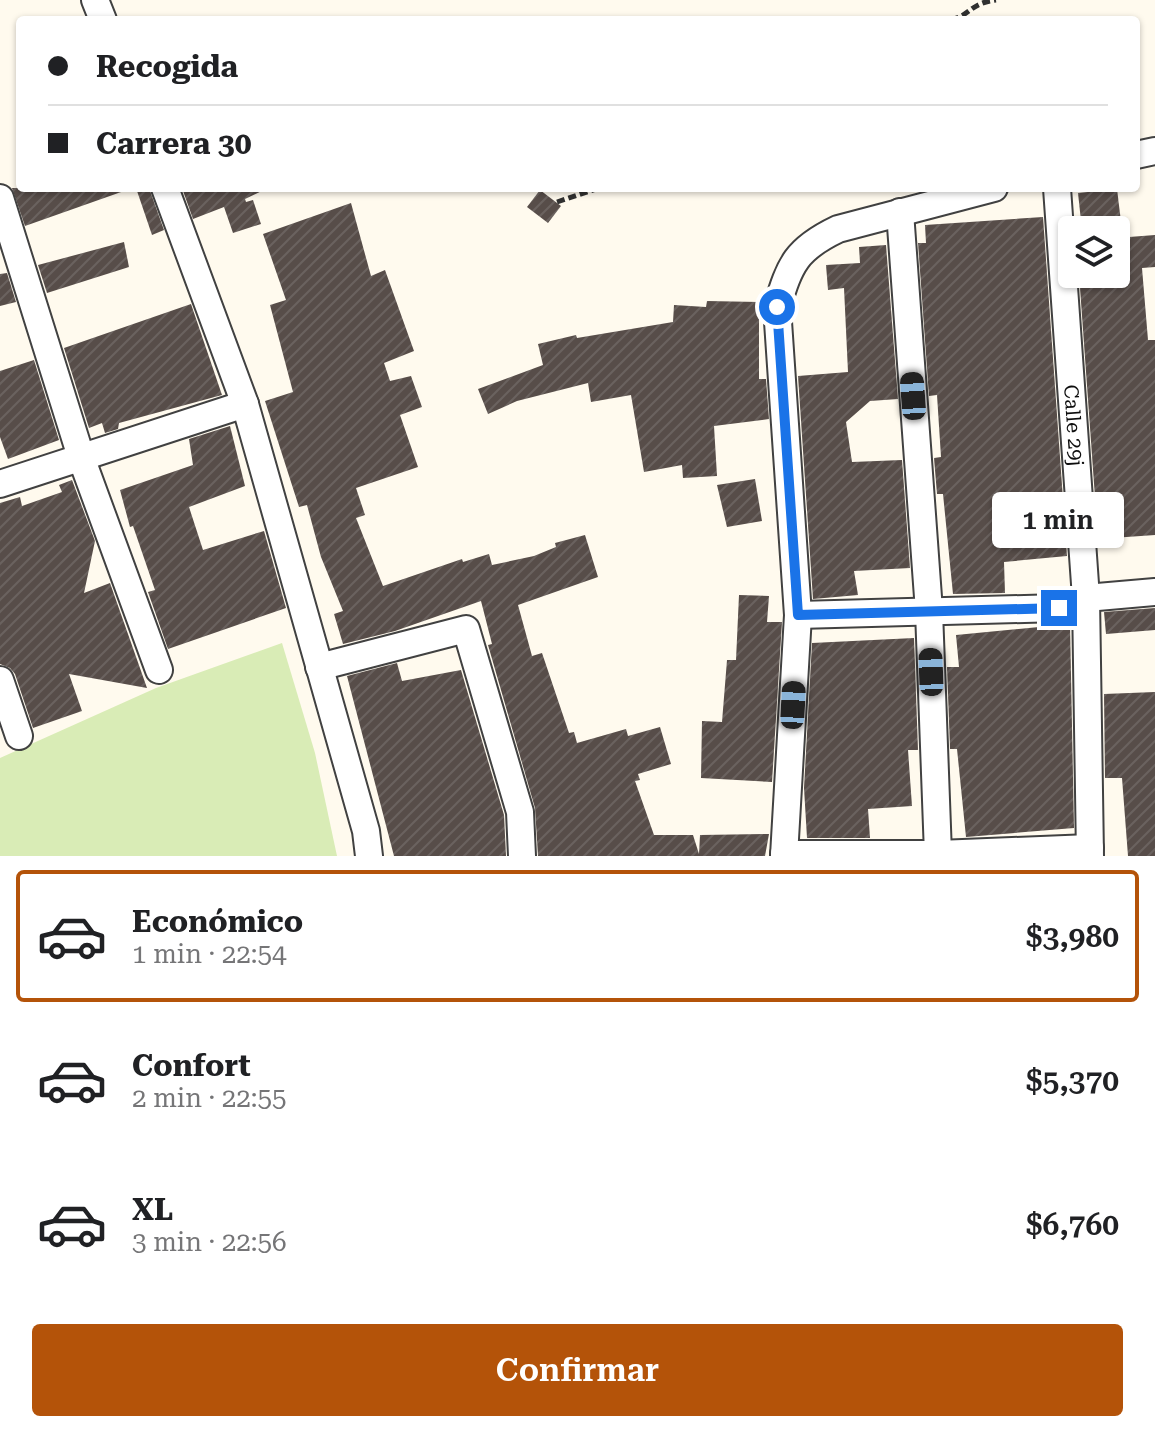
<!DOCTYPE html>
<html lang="es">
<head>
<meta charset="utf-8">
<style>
	:root { --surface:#fff; --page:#f6f6f6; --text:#202124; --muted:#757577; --line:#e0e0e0; --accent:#b45309 }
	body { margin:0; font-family:"Roboto Serif",serif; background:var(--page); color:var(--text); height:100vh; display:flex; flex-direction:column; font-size:30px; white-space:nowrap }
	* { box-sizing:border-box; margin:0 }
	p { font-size:26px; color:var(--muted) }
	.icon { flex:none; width:44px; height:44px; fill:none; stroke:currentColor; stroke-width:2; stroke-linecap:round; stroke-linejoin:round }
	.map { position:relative; height:856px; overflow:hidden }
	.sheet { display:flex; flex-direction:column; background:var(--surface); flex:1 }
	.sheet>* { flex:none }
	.top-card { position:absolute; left:16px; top:16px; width:1124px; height:176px; border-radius:8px; box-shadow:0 2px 6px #0004; display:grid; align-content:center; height:176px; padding:0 32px; background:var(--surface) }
	.fabs { position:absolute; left:1058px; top:216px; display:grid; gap:16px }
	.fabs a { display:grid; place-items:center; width:72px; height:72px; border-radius:8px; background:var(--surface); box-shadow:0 2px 6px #0004; font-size:40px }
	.end { position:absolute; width:36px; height:36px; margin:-18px; border:10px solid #1a73e8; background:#fff; box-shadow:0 0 0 4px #fff }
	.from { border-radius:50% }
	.bubble { position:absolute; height:56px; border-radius:8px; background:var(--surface); box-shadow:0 2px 6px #0004; font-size:26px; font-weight:600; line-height:56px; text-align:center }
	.car { position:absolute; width:24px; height:48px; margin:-24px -12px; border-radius:10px; box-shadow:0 0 6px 2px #0007; background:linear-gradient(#222 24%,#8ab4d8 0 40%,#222 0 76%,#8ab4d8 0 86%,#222 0) }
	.top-card b { display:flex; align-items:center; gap:28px; height:76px; font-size:30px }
	.top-card b+b { border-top:2px solid var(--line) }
	.top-card i { width:20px; height:20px; background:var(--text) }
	ul { padding:14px 0 0; list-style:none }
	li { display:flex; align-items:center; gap:24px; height:132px; margin:0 16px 12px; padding:0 16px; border:4px solid transparent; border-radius:8px }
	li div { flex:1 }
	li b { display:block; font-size:30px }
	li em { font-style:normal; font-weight:600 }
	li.active { border-color:var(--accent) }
	li>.icon { width:72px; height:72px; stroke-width:1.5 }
	.cta { display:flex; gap:16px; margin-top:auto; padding:16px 32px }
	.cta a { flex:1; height:92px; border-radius:8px; background:var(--accent); color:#fff; font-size:32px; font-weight:600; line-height:92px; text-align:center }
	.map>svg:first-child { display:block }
	.grass { fill:#d9ecb6 }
	.building { fill:url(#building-hatch) }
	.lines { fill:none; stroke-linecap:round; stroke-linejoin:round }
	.street-casing { stroke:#414141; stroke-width:30 }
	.path { stroke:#303030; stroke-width:5; stroke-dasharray:8 4; stroke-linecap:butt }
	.street { stroke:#fff; stroke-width:26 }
	.route { stroke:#1a73e8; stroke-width:10 }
	.labels { text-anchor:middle; stroke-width:8; stroke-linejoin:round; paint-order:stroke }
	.street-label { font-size:20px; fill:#0e0e0e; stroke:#fff }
</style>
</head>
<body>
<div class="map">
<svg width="1155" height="856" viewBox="0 0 1155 856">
	<defs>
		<pattern id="building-hatch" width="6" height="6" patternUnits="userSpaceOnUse" patternTransform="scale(2)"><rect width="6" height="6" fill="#574d49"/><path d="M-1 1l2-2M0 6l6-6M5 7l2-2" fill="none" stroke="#6a625f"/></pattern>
	</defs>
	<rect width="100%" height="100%" fill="#fffaee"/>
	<path class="grass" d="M 282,643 L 315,753 L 337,856 L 0,856 L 0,758 L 156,688 Z"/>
	<g class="building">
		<path d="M 12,188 L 123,188 L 124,191 L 25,226 Z"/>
		<path d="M 136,188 L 149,188 L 164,230 L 152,235 Z"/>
		<path d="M 182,188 L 268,188 L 245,199 L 246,202 L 253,200 L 261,224 L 233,233 L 224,207 L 193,219 Z"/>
		<path d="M 1117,189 L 1122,230 L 1082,230 L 1078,193 Z"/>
		<path d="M 540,190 L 561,206 L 548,223 L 527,207 Z"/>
		<path d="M 351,203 L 371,276 L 385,270 L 414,351 L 384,363 L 390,381 L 411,376 L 422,407 L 400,415 L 418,467 L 356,488 L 365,515 L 356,518 L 383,586 L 462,559 L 463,562 L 489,554 L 492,565 L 534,556 L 556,547 L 555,543 L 585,535 L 598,577 L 518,605 L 532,656 L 542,653 L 569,733 L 574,732 L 577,743 L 626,729 L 628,736 L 660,727 L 671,764 L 638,774 L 640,780 L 635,781 L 654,835 L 693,835 L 699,854 L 700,835 L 769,834 L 765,856 L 538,856 L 535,808 L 488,645 L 492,644 L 481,601 L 395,631 L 343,644 L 334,614 L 343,611 L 321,557 L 307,505 L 299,507 L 265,401 L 293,392 L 270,305 L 286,300 L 263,234 Z"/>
		<path d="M 1043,217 L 1067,556 L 1004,562 L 1005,593 L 953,594 L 943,494 L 937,494 L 934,458 L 941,457 L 937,395 L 929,396 L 918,243 L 926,243 L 925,225 Z"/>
		<path d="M 1155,235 L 1155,267 L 1142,268 L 1148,340 L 1155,340 L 1155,535 L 1098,539 L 1079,274 L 1116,274 L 1116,238 Z"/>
		<path d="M 124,242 L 129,267 L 47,293 L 38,265 Z"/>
		<path d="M 886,245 L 898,399 L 870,401 L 846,422 L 852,462 L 902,460 L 910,568 L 854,571 L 858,595 L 813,599 L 798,376 L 848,372 L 844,288 L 828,290 L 826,265 L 860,263 L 859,247 Z"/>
		<path d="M 7,273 L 16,302 L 0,306 L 0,274 Z"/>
		<path d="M 707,301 L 759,302 L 759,379 L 766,379 L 769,419 L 714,426 L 717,476 L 683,478 L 682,465 L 644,472 L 631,395 L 591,402 L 588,383 L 517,401 L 488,414 L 478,389 L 543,365 L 538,344 L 576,335 L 577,338 L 673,322 L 674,305 L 706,307 Z"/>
		<path d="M 191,304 L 222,395 L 119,423 L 118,429 L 105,433 L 102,423 L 89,428 L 64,348 Z"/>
		<path d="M 34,360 L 59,440 L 8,459 L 0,437 L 0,371 Z"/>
		<path d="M 230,426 L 245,486 L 189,507 L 203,550 L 264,531 L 286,608 L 168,649 L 148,592 L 155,590 L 133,526 L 130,527 L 120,490 L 193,465 L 189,439 Z"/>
		<path d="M 755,479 L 762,521 L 727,527 L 717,485 Z"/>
		<path d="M 72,480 L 95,541 L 84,593 L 110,583 L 147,688 L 69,674 L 82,711 L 33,728 L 15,674 L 10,668 L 0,664 L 0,503 L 20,497 L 22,506 L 62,492 L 59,485 Z"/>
		<path d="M 739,595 L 769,596 L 767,622 L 782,622 L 772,782 L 701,778 L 702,721 L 722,722 L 727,660 L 736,660 Z"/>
		<path d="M 1155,608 L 1155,630 L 1106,634 L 1104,612 Z"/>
		<path d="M 1070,624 L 1074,828 L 966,837 L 957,749 L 950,749 L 947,667 L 959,667 L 956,635 Z"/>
		<path d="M 914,638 L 918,750 L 908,750 L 912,806 L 868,809 L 870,838 L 807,838 L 804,788 L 812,643 Z"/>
		<path d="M 397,663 L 402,681 L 461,670 L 504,815 L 506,856 L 394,856 L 347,676 Z"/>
		<path d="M 1155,692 L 1155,856 L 1128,856 L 1122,778 L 1105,778 L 1104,694 Z"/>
	</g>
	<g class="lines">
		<g class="street-casing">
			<g id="street">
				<path d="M 95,0 L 103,20"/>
				<path d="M 1136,155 L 1155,151"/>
				<path d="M 165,188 L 245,404 L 366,831 L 369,856"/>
				<path id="s1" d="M 1057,188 L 1086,598 L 1090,856"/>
				<path d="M 0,198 L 82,460 L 159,670"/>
				<path d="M 900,212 L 929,611 L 938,854"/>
				<path d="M 0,484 L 245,404"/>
				<path d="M 798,615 L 1059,608 L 1086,598 L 1155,592"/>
				<path d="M 319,667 L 466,629 L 520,812 L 522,856"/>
				<path d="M 0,680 L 19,736"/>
				<path d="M 784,854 L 938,854 L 1090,848"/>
				<path d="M 784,856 L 798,615 L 777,307 C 790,264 796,249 838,229 L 994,188"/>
			</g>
		</g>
		<g class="path">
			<path d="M 951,20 C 971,15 970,3 996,0"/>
			<path d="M 557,202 L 599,188"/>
		</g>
		<use href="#street" class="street"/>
	</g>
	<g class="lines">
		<path class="route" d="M 777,307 L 798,615 L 1059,608"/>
	</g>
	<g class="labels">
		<g class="street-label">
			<text dy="7" stroke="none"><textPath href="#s1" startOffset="238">Calle 29j</textPath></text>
		</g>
	</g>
</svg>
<div class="fabs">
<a><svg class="icon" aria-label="layers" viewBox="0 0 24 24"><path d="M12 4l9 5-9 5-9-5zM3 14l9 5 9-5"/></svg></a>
</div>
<i class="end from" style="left:777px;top:307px"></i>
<i class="end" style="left:1059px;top:608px"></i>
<div class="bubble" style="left:992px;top:492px;width:132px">1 min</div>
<i class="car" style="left:913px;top:396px;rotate:356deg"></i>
<i class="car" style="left:931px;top:672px;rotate:358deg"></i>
<i class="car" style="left:793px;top:705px;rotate:3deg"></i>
<div class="top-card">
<b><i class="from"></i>Recogida</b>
<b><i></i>Carrera 30</b>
</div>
</div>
<section class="sheet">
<ul>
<li class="active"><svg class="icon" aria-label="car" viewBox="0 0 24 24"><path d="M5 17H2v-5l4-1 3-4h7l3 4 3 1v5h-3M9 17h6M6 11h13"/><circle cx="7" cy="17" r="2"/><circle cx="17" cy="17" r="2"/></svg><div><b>Económico</b><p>1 min · 22:54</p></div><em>$3,980</em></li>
<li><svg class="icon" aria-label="car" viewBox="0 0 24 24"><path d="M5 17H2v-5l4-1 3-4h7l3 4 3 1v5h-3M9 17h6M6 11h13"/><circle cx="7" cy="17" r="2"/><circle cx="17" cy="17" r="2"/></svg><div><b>Confort</b><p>2 min · 22:55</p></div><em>$5,370</em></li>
<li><svg class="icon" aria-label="car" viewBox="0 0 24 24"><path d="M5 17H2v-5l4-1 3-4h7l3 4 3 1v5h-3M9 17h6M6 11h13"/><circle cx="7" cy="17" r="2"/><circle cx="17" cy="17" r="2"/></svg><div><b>XL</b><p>3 min · 22:56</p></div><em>$6,760</em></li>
</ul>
<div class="cta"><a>Confirmar</a></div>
</section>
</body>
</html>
